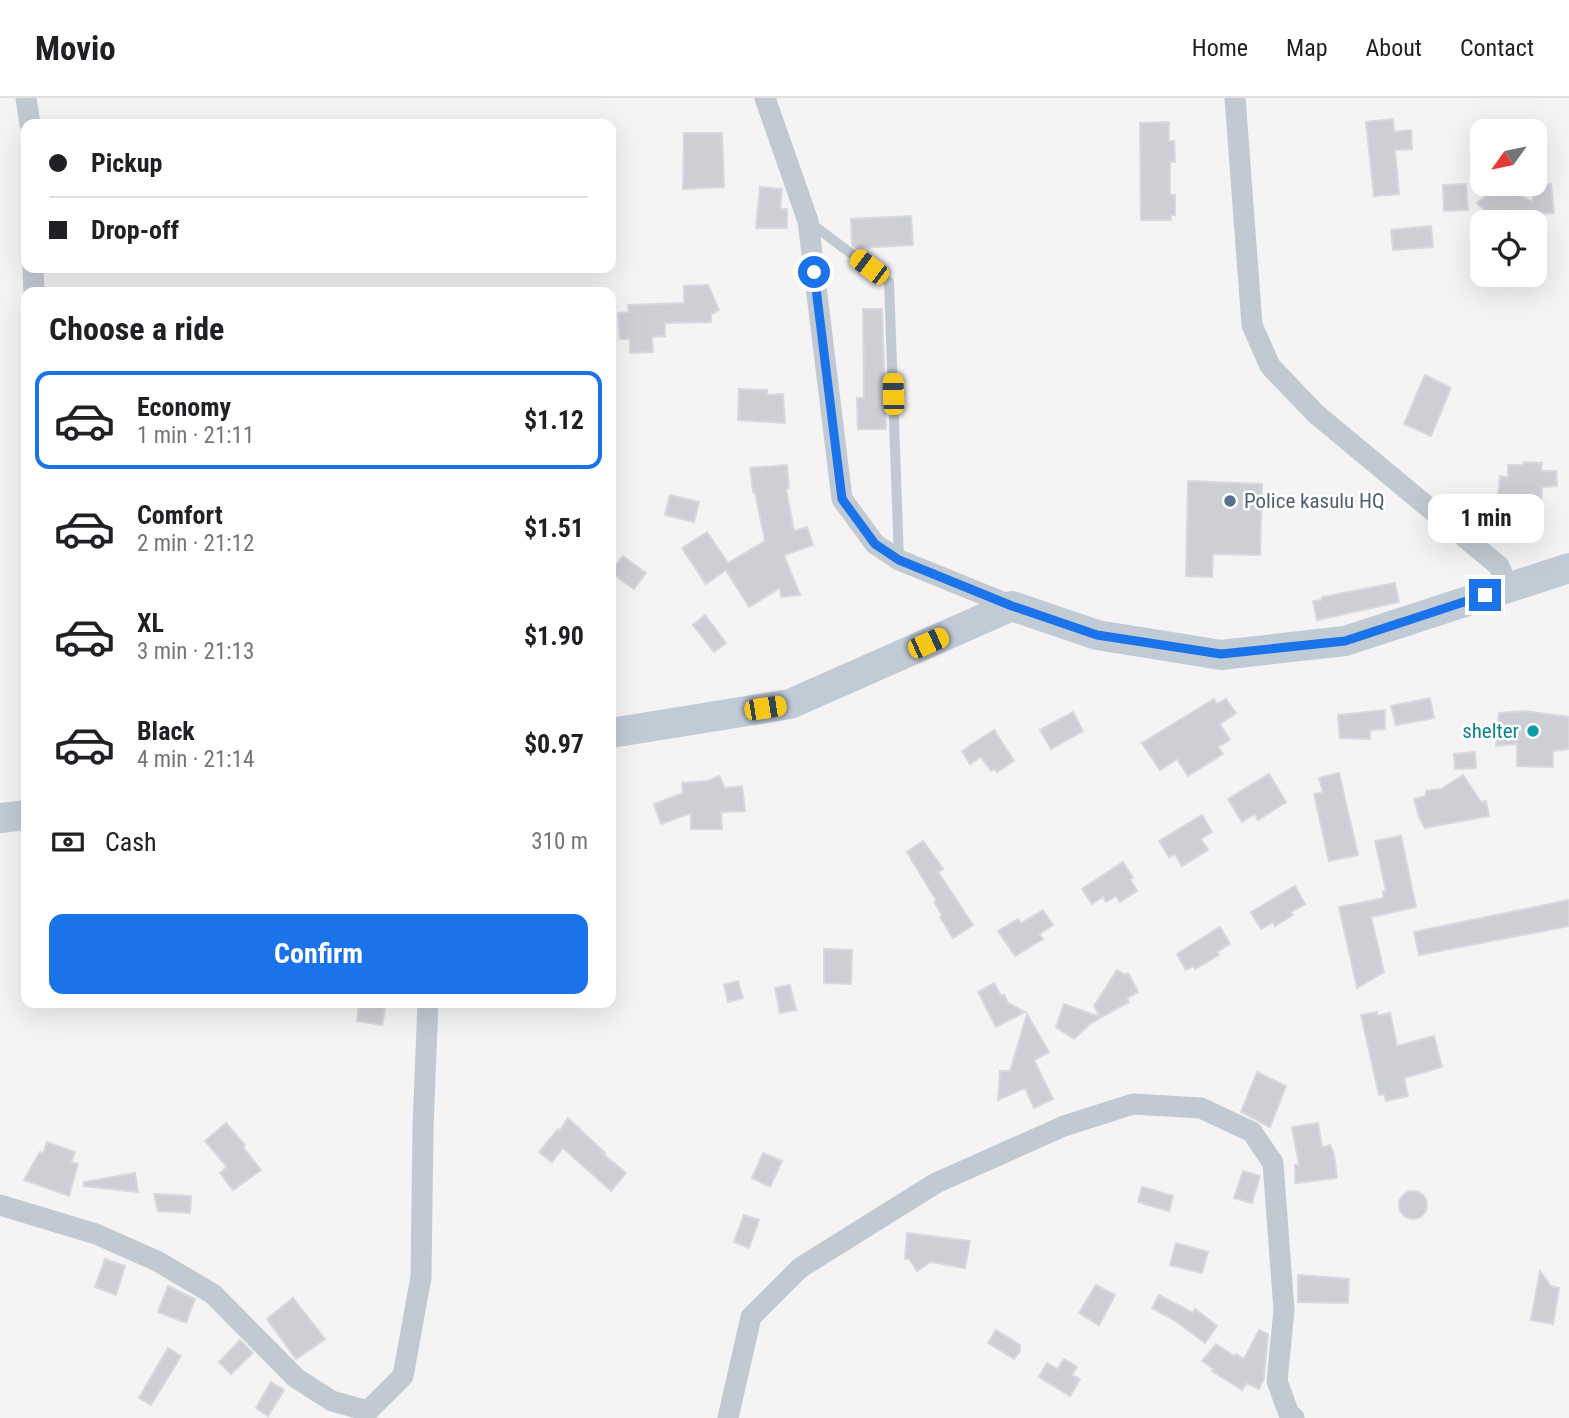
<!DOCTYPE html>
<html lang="en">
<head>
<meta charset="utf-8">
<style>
	:root { --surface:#fff; --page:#f2f2f2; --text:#202124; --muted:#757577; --line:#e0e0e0; --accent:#1a73e8 }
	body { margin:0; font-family:"Roboto Condensed",sans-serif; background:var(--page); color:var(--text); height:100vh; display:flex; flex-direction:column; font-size:26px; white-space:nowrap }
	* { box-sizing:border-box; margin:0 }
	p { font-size:23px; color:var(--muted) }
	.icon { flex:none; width:38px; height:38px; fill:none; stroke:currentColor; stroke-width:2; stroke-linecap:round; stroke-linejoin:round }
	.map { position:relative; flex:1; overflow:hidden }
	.details { position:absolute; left:21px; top:189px; width:595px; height:721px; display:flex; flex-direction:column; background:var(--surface); border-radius:14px; box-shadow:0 7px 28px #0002 }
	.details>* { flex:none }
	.top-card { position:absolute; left:21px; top:21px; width:595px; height:154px; border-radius:14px; box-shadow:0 7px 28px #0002; display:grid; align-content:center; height:154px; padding:0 28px; background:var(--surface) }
	.needle { width:46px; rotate:237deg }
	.controls { position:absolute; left:1470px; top:21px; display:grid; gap:14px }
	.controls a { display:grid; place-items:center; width:77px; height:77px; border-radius:14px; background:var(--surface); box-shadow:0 7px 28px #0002; font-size:35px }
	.end { position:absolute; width:32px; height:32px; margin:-16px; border:9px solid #1a73e8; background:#fff; box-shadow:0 0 0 4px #fff }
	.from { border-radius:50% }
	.bubble { position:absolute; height:49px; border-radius:14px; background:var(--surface); box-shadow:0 7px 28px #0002; font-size:23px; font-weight:700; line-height:49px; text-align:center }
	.car { position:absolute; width:21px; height:42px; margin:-21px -10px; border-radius:9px; box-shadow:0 0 5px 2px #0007; background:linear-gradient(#f5c518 24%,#345 0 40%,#f5c518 0 76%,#345 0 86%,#f5c518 0) }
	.top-card b { display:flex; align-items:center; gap:24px; height:66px; font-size:26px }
	.top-card b+b { border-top:2px solid var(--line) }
	.top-card i { width:18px; height:18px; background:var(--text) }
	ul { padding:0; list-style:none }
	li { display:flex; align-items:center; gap:21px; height:98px; margin:0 14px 10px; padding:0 14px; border:4px solid transparent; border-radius:14px }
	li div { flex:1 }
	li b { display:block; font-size:26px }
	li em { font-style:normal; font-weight:700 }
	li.on { border-color:var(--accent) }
	li>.icon { width:63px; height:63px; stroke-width:1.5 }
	h2 { padding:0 28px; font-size:32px; line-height:84px }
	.pay { display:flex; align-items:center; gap:18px; height:77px; padding:0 28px; font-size:26px }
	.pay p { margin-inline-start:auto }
	.button { display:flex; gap:14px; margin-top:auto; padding:14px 28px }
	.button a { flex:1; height:80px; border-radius:14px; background:var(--accent); color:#fff; font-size:28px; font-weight:700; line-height:80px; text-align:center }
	header { display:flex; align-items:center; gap:42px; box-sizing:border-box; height:98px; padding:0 35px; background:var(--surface); border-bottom:2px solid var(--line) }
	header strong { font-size:33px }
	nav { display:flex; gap:38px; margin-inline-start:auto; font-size:24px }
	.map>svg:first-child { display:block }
	.building { fill:#cdcfd5; stroke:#d7d9de; stroke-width:2 }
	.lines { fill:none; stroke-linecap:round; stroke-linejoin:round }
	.lane { stroke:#c1cad2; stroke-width:10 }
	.street { stroke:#c1cad2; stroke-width:21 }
	.secondary { stroke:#c1cbd6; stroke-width:30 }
	.route { stroke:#1a73e8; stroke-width:9 }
	.service-dot { fill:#5c6f8a; stroke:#fff; stroke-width:2.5 }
	.culture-dot { fill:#0f9aa8; stroke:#fff; stroke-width:2.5 }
	.labels { text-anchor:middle; stroke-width:5; stroke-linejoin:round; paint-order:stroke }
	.service-label { font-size:21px; fill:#4e5e75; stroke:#fff; text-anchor:start }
	.culture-label { font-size:21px; fill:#0d838f; stroke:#fff; text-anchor:end }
</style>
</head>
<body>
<header>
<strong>Movio</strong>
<nav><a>Home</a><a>Map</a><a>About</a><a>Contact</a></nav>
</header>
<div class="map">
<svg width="1569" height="1320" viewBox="0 0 1569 1320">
	<rect width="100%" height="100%" fill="#f5f3f3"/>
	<g class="building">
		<path d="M 1393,21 L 1394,34 L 1411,32 L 1412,51 L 1395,52 L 1399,96 L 1374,98 L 1366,24 Z"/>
		<path d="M 1169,24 L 1169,43 L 1174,43 L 1175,64 L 1170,64 L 1170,97 L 1175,97 L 1175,117 L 1171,117 L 1171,122 L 1141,122 L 1140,25 Z"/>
		<path d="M 684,35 L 722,35 L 724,89 L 683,91 Z"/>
		<path d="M 1466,86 L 1468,112 L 1444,113 L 1443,87 Z"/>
		<path d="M 1551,86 L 1554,115 L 1518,117 L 1510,123 L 1497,124 L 1477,105 L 1494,92 L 1501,90 L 1507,91 L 1533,104 L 1532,87 Z"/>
		<path d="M 760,89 L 782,91 L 780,111 L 787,111 L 787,130 L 756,130 Z"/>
		<path d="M 911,118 L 913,147 L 857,150 L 852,147 L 851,121 Z"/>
		<path d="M 1431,128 L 1433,149 L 1393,152 L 1391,132 Z"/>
		<path d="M 708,187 L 719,212 L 711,216 L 711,224 L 665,225 L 665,238 L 652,239 L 653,254 L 630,255 L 630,241 L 620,241 L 618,215 L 629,214 L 628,207 L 684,205 L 684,188 Z"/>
		<path d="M 863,211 L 882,211 L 886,331 L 858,331 L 857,300 L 864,300 Z"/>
		<path d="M 1425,277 L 1451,290 L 1431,338 L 1404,326 Z"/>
		<path d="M 739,291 L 767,292 L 767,297 L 783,296 L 785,325 L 738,322 Z"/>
		<path d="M 1524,364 L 1542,365 L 1541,373 L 1556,373 L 1557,388 L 1542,389 L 1541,405 L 1528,404 L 1527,410 L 1497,408 L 1500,378 L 1508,379 L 1508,367 L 1524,367 Z"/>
		<path d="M 787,367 L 789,390 L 786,391 L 794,433 L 807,429 L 813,447 L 784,457 L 800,497 L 781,499 L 780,490 L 749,509 L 726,472 L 706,486 L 682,450 L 707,434 L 728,465 L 765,443 L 755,394 L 753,394 L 750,370 Z"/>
		<path d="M 1188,383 L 1262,386 L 1260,457 L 1213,456 L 1212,479 L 1186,478 Z"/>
		<path d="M 670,397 L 699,404 L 694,424 L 665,417 Z"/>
		<path d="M 623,458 L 646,475 L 634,491 L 611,474 Z"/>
		<path d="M 1395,485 L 1399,504 L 1317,522 L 1313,503 L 1322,502 L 1322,499 Z"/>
		<path d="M 705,517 L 726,545 L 714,554 L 693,527 Z"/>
		<path d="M 1430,600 L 1434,620 L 1396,627 L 1391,608 Z"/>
		<path d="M 1214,601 L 1217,606 L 1226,601 L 1236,615 L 1220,626 L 1230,642 L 1218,649 L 1223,656 L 1188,678 L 1177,661 L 1160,672 L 1142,645 Z"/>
		<path d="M 1385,612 L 1385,631 L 1370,632 L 1370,641 L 1340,640 L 1338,617 Z"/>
		<path d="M 1524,613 L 1569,619 L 1569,651 L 1553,653 L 1553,669 L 1517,668 L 1517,646 L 1496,648 L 1499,615 Z"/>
		<path d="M 1073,614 L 1083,633 L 1051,651 L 1040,632 Z"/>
		<path d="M 994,632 L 1014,663 L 997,674 L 995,671 L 991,673 L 981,659 L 970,666 L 962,653 Z"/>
		<path d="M 1475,654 L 1476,670 L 1455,671 L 1454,656 Z"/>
		<path d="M 1339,675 L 1358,757 L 1329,763 L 1314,696 L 1323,694 L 1319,680 Z"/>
		<path d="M 1269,676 L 1286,704 L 1258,722 L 1255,716 L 1242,724 L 1228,701 Z"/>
		<path d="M 1463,677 L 1481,704 L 1486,703 L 1489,718 L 1425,730 L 1419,719 L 1414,701 L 1426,698 L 1426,693 L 1441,691 Z"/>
		<path d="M 719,678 L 725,690 L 742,688 L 745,713 L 721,714 L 722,731 L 691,731 L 691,715 L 661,726 L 654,706 L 683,695 L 682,685 L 708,683 Z"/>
		<path d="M 1202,717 L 1212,734 L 1201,741 L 1208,752 L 1182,768 L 1175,756 L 1169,759 L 1159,743 Z"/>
		<path d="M 1401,738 L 1416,809 L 1371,819 L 1384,874 L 1357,890 L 1339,809 L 1384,800 L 1383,794 L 1386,793 L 1375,743 Z"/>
		<path d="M 923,743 L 943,771 L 938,774 L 973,827 L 953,840 L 940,819 L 942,817 L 934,804 L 936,802 L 907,754 Z"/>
		<path d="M 1123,764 L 1133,780 L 1130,781 L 1137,793 L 1120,804 L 1116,798 L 1106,804 L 1103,799 L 1092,806 L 1082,791 Z"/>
		<path d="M 1295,788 L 1305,806 L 1291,814 L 1293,817 L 1275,828 L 1273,824 L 1261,831 L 1251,814 Z"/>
		<path d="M 1569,802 L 1569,828 L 1419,857 L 1414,834 Z"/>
		<path d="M 1043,812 L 1053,827 L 1039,836 L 1043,841 L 1015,858 L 998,833 L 1018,821 L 1021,825 Z"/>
		<path d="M 1220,829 L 1230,846 L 1217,854 L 1219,857 L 1195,871 L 1194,868 L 1186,872 L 1177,856 Z"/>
		<path d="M 824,851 L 852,852 L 851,886 L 824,885 Z"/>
		<path d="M 1117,872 L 1125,877 L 1128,875 L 1138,894 L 1127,900 L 1129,904 L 1091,925 L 1074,941 L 1056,929 L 1064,906 L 1100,919 L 1094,908 Z"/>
		<path d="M 738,883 L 743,900 L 728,904 L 724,887 Z"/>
		<path d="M 994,885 L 1001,898 L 1004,897 L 1008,905 L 1025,914 L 996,929 L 978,894 Z"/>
		<path d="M 790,887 L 796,912 L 780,915 L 775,890 Z"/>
		<path d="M 359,905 L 386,906 L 382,927 L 357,923 Z"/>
		<path d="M 1377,914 L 1377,918 L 1390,915 L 1397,948 L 1434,938 L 1442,969 L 1404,980 L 1408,998 L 1386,1003 L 1384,996 L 1379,997 L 1361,917 Z"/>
		<path d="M 1027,916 L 1049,954 L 1034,962 L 1053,1001 L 1034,1010 L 1025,990 L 998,1002 L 1000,973 L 1010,973 Z"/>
		<path d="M 1257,974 L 1286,988 L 1270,1029 L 1241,1014 Z"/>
		<path d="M 568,1020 L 605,1055 L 603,1056 L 626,1075 L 611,1093 L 563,1050 L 552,1064 L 539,1054 L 558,1031 L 560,1033 Z"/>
		<path d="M 226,1025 L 245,1047 L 243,1049 L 261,1072 L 233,1092 L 220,1075 L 227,1069 L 205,1043 Z"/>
		<path d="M 1318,1025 L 1322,1049 L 1330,1047 L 1334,1056 L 1337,1080 L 1295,1085 L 1295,1067 L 1299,1067 L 1292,1029 Z"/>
		<path d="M 47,1044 L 75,1054 L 71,1064 L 78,1066 L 69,1098 L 24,1082 L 40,1054 L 43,1056 Z"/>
		<path d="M 763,1055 L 782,1063 L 770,1089 L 752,1080 Z"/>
		<path d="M 1243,1073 L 1260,1078 L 1252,1105 L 1234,1100 Z"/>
		<path d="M 135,1075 L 138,1094 L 84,1088 L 84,1084 Z"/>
		<path d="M 1142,1089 L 1173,1098 L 1169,1113 L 1138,1104 Z"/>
		<circle cx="1413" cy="1107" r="14"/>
		<path d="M 154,1096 L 191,1098 L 190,1115 L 158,1113 Z"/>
		<path d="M 744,1117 L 759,1122 L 749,1150 L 734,1144 Z"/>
		<path d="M 907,1135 L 970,1143 L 965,1170 L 931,1164 L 917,1173 L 909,1161 L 905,1161 Z"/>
		<path d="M 1176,1145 L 1208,1154 L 1202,1175 L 1170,1167 Z"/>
		<path d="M 105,1161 L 125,1168 L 116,1197 L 95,1189 Z"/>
		<path d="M 1540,1173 L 1551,1188 L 1559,1190 L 1553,1226 L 1531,1222 Z"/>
		<path d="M 1298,1177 L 1349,1181 L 1348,1205 L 1298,1204 Z"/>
		<path d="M 1096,1187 L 1115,1197 L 1099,1227 L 1079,1215 Z"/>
		<path d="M 168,1188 L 195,1201 L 186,1225 L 158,1214 Z"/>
		<path d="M 1159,1197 L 1193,1215 L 1195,1211 L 1217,1228 L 1205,1245 L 1176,1223 L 1152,1210 Z"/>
		<path d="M 293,1200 L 325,1241 L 296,1261 L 267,1221 Z"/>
		<path d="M 996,1232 L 1020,1247 L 1020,1253 L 1014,1261 L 988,1245 Z"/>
		<path d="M 1259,1232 L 1268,1236 L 1264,1280 L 1259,1291 L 1247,1285 L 1242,1292 L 1212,1273 L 1214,1271 L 1202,1263 L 1216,1246 L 1234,1258 L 1236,1256 L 1244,1261 Z"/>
		<path d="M 240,1242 L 253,1255 L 231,1276 L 219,1264 Z"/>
		<path d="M 168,1250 L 181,1258 L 151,1307 L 139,1300 Z"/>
		<path d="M 1064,1261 L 1077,1269 L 1072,1277 L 1080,1281 L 1070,1298 L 1039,1279 L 1047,1265 L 1057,1271 Z"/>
		<path d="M 271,1284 L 284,1292 L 268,1318 L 256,1310 Z"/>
	</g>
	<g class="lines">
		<path class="lane" d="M 809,124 L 889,184 L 899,462"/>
		<g class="street">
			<path d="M 26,0 L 30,26"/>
			<path d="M 765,0 L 808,123 L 842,401 L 875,446 L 899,462 L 1012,508"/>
			<path d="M 1235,0 L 1252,227 L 1270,268 L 1316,316 L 1499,468 L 1508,489"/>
			<path d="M 33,170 L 34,194"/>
			<path d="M 0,1107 L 96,1136 L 157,1163 L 213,1196 L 296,1280 L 332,1303 L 368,1313 L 403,1278 L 421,1179 L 423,1029 L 428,905"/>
			<path d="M 728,1320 L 751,1219 L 800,1170 L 936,1085 L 1064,1028 L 1133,1006 L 1201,1010 L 1252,1034 L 1273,1065 L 1284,1212 L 1277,1283 L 1289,1316 L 1294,1320"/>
		</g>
		<g class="secondary">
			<path d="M 611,635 L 790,606 L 1012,508 L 1097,537 L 1221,557 L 1345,543 L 1569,470"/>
			<path d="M 0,720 L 26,717"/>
		</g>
	</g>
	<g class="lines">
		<path class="route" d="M 814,174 L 842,401 L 875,446 L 899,462 L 1012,508 L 1097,537 L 1221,556 L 1345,543 L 1485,497"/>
	</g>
	<circle class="service-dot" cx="1230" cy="403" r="7"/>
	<circle class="culture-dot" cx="1533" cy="633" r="7"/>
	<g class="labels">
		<g class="service-label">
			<text x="1244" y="410">Police kasulu HQ</text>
		</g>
		<g class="culture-label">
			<text x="1519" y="640">shelter</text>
		</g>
	</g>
</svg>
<div class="controls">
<a><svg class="needle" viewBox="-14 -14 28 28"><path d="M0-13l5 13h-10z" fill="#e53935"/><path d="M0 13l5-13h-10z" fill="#757577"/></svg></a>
<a><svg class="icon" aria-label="locate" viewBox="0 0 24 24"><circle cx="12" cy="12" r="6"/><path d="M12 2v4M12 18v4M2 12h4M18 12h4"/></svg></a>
</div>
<i class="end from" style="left:814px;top:174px"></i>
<i class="end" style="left:1485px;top:497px"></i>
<div class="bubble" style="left:1428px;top:396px;width:116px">1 min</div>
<i class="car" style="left:869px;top:169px;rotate:307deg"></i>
<i class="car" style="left:893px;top:296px;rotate:358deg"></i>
<i class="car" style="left:928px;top:545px;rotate:66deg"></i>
<i class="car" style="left:765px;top:610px;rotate:81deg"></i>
<div class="top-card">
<b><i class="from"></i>Pickup</b>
<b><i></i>Drop-off</b>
</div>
<section class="details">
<h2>Choose a ride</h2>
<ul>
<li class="on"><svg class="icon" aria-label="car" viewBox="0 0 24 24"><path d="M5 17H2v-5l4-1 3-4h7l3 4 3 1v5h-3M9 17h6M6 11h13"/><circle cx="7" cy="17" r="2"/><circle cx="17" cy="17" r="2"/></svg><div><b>Economy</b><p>1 min · 21:11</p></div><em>$1.12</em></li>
<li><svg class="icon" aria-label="car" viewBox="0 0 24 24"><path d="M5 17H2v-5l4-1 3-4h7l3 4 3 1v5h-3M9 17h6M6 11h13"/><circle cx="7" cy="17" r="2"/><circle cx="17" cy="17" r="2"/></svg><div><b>Comfort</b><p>2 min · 21:12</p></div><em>$1.51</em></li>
<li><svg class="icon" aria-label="car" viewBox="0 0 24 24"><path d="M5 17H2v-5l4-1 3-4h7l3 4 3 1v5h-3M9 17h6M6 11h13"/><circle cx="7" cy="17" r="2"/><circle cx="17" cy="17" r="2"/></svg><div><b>XL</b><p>3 min · 21:13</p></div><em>$1.90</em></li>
<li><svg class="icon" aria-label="car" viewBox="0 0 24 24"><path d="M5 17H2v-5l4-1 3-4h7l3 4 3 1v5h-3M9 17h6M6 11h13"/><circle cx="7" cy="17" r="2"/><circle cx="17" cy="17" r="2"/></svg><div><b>Black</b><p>4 min · 21:14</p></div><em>$0.97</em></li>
</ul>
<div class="pay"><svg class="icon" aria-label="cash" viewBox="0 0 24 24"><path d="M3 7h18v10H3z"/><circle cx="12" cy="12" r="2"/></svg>Cash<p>310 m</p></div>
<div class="button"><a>Confirm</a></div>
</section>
</div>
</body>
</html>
